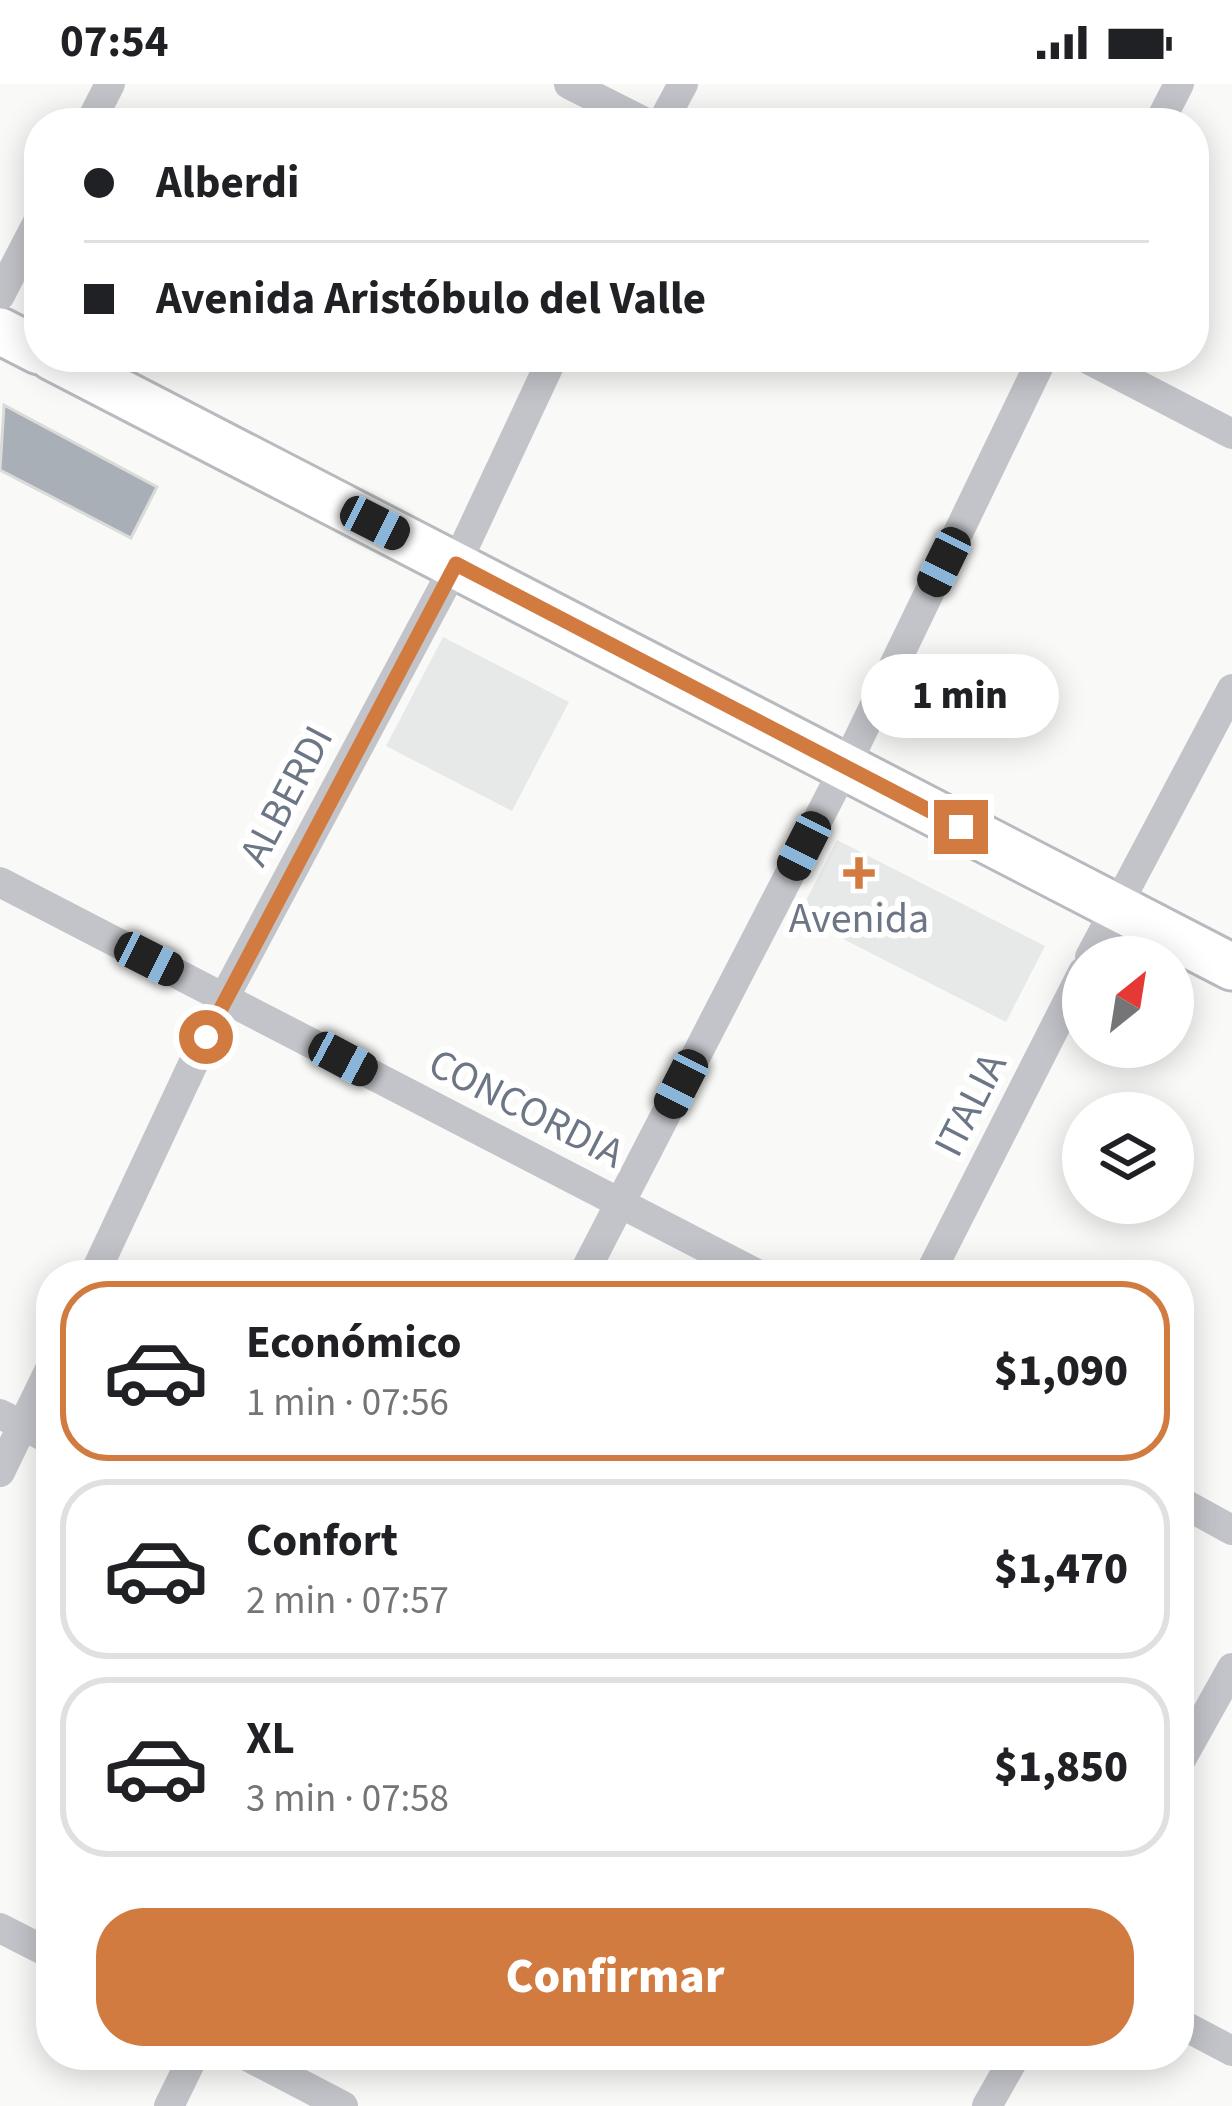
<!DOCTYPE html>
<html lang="es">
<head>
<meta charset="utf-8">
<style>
	:root { --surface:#fff; --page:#f2f2f2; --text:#202124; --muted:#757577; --line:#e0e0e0; --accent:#d17b40 }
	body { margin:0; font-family:"Source Sans 3",sans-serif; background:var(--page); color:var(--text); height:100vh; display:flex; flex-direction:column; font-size:45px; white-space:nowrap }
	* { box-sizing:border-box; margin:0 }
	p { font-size:39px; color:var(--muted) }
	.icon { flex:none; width:66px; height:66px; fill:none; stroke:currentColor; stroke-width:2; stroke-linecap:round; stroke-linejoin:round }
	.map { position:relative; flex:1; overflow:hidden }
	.sheet { position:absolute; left:36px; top:1176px; width:1158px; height:810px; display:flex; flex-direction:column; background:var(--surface); border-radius:48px; box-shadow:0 6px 30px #0003 }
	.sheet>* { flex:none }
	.hud { position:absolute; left:24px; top:24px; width:1185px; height:264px; border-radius:48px; box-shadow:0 6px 30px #0003; display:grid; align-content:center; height:264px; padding:0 60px; background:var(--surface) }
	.needle { width:78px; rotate:30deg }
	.controls { position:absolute; left:1062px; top:852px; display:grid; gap:24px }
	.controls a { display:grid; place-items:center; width:132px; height:132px; border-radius:50%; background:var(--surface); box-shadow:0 6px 30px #0003; font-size:60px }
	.end { position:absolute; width:54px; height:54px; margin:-27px; border:15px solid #d17b40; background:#fff; box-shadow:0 0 0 6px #fff }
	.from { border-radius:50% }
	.bubble { position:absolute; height:84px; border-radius:42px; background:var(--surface); box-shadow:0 6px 30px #0003; font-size:39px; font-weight:800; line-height:84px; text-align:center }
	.car { position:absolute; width:36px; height:72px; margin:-36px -18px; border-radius:15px; box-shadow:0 0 9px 3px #0007; background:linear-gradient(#222 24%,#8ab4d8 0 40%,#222 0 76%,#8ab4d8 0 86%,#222 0) }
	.hud b { display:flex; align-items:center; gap:42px; height:114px; font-size:45px }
	.hud b+b { border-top:3px solid var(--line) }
	.hud i { width:30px; height:30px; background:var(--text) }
	ul { padding:21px 0 0; list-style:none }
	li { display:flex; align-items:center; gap:36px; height:180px; margin:0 24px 18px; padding:0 36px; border:6px solid var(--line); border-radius:48px }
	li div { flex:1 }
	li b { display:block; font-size:45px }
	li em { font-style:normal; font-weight:800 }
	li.on { border-color:var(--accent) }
	li>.icon { width:108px; height:108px; stroke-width:1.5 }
	.cta { display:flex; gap:24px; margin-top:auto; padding:24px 60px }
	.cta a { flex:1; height:138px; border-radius:48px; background:var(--accent); color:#fff; font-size:48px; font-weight:800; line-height:138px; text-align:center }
	.status { display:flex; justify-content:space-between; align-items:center; height:84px; padding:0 60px; background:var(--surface); direction:ltr }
	.status svg { height:33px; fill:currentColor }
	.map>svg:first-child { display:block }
	.built { fill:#e7e9e8 }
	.building { fill:#a9afb6; stroke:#dbdcda; stroke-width:3 }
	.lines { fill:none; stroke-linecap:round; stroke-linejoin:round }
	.secondary-casing { stroke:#b7babf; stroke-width:51 }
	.street { stroke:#c2c4c9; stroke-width:30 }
	.secondary { stroke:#fff; stroke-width:45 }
	.route { stroke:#d17b40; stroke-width:15 }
	.poi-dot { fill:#d17b40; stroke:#fff; stroke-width:4.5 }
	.labels { text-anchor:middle; stroke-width:12; stroke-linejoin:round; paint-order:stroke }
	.street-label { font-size:42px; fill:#6c7685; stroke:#fff }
	.poi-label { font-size:42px; fill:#6c7685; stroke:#fff }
</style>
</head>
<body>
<div class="status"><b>07:54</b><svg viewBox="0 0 49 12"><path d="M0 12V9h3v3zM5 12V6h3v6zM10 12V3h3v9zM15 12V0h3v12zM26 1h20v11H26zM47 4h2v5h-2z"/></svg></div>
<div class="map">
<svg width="1232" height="2022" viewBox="0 0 1232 2022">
	<rect width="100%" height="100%" fill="#f9faf8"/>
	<g class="built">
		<path d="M 443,553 L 569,618 L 512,727 L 386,662 Z"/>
		<path d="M 837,756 L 1045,862 L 1006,938 L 798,832 Z"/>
	</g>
	<path class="building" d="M 4,321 L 157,403 L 131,454 L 0,386 Z"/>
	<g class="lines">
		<g class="secondary-casing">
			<g id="secondary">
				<path d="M 0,247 L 39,267"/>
				<path d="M 52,273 L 1232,883"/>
			</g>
		</g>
		<g class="street">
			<path d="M 569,0 L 646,39"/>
			<path d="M 90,39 L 110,0"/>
			<path d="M 662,39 L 683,0"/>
			<path d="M 1159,39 L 1179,0"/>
			<path d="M 0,211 L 39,136"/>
			<path d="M 1084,273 L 1232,350"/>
			<path d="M 0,798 L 759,1191"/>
			<path d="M 1090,873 L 1232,605"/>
			<path d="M 94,1191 L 224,914 L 456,480 L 553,273"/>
			<path d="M 583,1191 L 845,683 L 1043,273"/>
			<path d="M 929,1191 L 1083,888"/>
			<path d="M 0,1330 L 51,1356"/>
			<path d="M 0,1388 L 51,1283"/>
			<path d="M 1179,1417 L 1232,1446"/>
			<path d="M 1179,1679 L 1232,1584"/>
			<path d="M 0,1844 L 51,1870"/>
			<path d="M 1179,1939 L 1232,1967"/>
			<path d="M 245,1971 L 343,2022"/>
			<path d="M 169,2022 L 194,1971"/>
			<path d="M 987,2022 L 1016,1971"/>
		</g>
		<use href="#secondary" class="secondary"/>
	</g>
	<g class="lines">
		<path class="route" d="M 206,953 L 456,480 L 961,743"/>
	</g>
	<path class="poi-dot" d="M853 771h12v12h12v12h-12v12h-12v-12h-12v-12h12z"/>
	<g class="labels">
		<g class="street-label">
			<text transform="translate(285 711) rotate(-62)" y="15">ALBERDI</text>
			<text transform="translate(969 1020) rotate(-63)" y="15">ITALIA</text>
			<text transform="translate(527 1023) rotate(27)" y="15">CONCORDIA</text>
		</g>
		<g class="poi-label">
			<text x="859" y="848">Avenida</text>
		</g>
	</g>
</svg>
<div class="controls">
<a><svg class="needle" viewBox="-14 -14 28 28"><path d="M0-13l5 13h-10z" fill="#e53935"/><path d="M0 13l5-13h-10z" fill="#757577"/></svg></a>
<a><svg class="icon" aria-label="layers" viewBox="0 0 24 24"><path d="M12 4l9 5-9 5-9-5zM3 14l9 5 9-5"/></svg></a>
</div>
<i class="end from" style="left:206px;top:953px"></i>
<i class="end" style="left:961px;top:743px"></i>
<div class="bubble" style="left:861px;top:570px;width:198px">1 min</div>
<i class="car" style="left:375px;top:439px;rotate:117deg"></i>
<i class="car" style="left:944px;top:478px;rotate:206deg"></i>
<i class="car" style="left:804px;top:762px;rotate:207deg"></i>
<i class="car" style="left:149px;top:875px;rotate:117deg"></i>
<i class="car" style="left:343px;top:975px;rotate:118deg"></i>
<i class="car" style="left:681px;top:1000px;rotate:207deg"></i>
<div class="hud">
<b><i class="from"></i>Alberdi</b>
<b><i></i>Avenida Aristóbulo del Valle</b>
</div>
<section class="sheet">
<ul>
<li class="on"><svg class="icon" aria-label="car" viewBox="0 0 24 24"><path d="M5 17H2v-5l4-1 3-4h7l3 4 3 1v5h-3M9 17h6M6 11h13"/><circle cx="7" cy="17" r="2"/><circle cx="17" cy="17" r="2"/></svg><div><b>Económico</b><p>1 min · 07:56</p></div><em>$1,090</em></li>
<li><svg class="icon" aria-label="car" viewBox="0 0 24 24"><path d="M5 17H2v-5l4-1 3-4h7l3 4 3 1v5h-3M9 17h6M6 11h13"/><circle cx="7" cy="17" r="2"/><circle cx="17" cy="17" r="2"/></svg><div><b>Confort</b><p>2 min · 07:57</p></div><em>$1,470</em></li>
<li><svg class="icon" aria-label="car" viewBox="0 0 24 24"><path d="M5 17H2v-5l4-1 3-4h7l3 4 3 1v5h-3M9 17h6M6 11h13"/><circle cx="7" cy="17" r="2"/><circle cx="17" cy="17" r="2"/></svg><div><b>XL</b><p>3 min · 07:58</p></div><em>$1,850</em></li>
</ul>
<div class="cta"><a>Confirmar</a></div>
</section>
</div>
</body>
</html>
